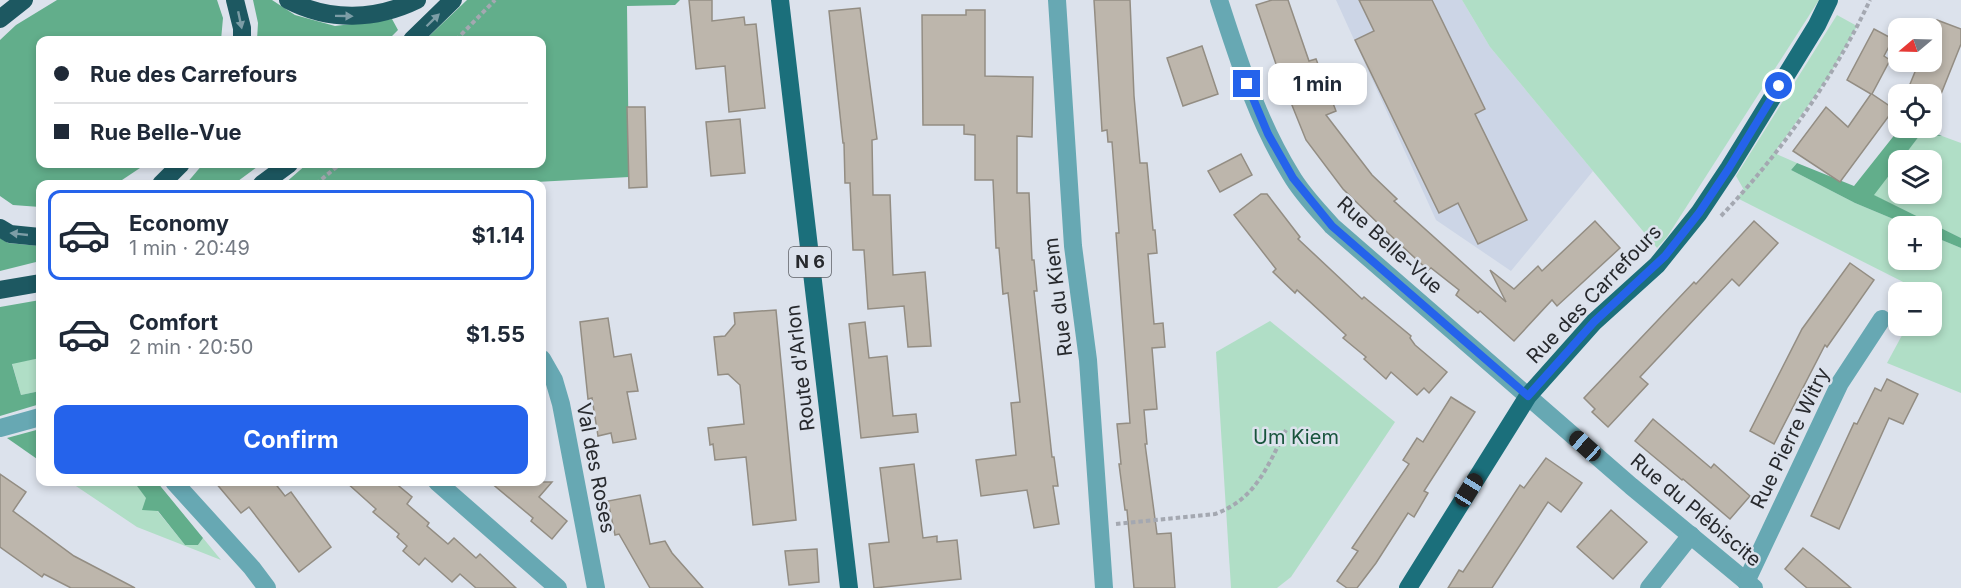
<!DOCTYPE html>
<html lang="en">
<head>
<meta charset="utf-8">
<style>
	:root { --surface:#fff; --page:#f2f2f3; --text:#1f2937; --muted:#747a83; --line:#e0e1e3; --accent:#2563eb }
	body { margin:0; font-family:Inter,sans-serif; background:var(--page); color:var(--text); height:100vh; display:flex; flex-direction:column; font-size:22px; white-space:nowrap }
	* { box-sizing:border-box; margin:0 }
	p { font-size:20px; color:var(--muted) }
	.icon { flex:none; width:33px; height:33px; fill:none; stroke:currentColor; stroke-width:2; stroke-linecap:round; stroke-linejoin:round }
	.map { position:relative; flex:1; overflow:hidden }
	.side { position:absolute; left:36px; top:180px; width:510px; height:306px; display:flex; flex-direction:column; background:var(--surface); border-radius:12px; box-shadow:0 3px 9px #0003 }
	.side>* { flex:none }
	.guide { position:absolute; left:36px; top:36px; width:510px; height:132px; border-radius:12px; box-shadow:0 3px 9px #0003; display:grid; align-content:center; height:132px; padding:0 18px; background:var(--surface) }
	.needle { width:39px; rotate:251deg }
	.buttons { position:absolute; left:1888px; top:18px; display:grid; gap:12px }
	.buttons a { display:grid; place-items:center; width:54px; height:54px; border-radius:12px; background:var(--surface); box-shadow:0 3px 9px #0003; font-size:30px }
	.end { position:absolute; width:27px; height:27px; margin:-14px; border:8px solid #2563eb; background:#fff; box-shadow:0 0 0 3px #fff }
	.from { border-radius:50% }
	.bubble { position:absolute; height:42px; border-radius:12px; background:var(--surface); box-shadow:0 3px 9px #0003; font-size:20px; font-weight:700; line-height:42px; text-align:center }
	.car { position:absolute; width:18px; height:36px; margin:-18px -9px; border-radius:8px; box-shadow:0 0 4px 2px #0007; background:linear-gradient(#222 24%,#8ab4d8 0 40%,#222 0 76%,#8ab4d8 0 86%,#222 0) }
	.guide b { display:flex; align-items:center; gap:21px; height:57px; font-size:22px }
	.guide b+b { border-top:2px solid var(--line) }
	.guide i { width:15px; height:15px; background:var(--text) }
	ul { padding:10px 0 0; list-style:none }
	li { display:flex; align-items:center; gap:18px; height:90px; margin:0 12px 9px; padding:0 6px; border:3px solid transparent; border-radius:12px }
	li div { flex:1 }
	li b { display:block; font-size:22px }
	li em { font-style:normal; font-weight:700 }
	li.active { border-color:var(--accent) }
	li>.icon { width:54px; height:54px; stroke-width:1.5 }
	.button { display:flex; gap:12px; margin-top:auto; padding:12px 18px }
	.button a { flex:1; height:69px; border-radius:12px; background:var(--accent); color:#fff; font-size:24px; font-weight:700; line-height:69px; text-align:center }
	.map>svg:first-child { display:block }
	.built { fill:#ccd5e6 }
	.green { fill:#b0dec6 }
	.forest { fill:#62ae8b }
	.building { fill:#bdb6ac; stroke:#938d83; stroke-width:1.5 }
	.lines { fill:none; stroke-linecap:round; stroke-linejoin:round }
	.path { stroke:#a4a8b1; stroke-width:4; stroke-dasharray:4.5 3; stroke-linecap:butt }
	.minor { stroke:#67a8b3; stroke-width:18 }
	.major { stroke:#1b6f7b; stroke-width:18 }
	.highway { stroke:#1d5861; stroke-width:18 }
	.oneway { fill:#7c9da6 }
	.route { stroke:#2563eb; stroke-width:8 }
	.labels { text-anchor:middle; stroke-width:5; stroke-linejoin:round; paint-order:stroke }
	.shield { fill:#dce2ec; stroke:#5d6066; stroke-width:1.5 }
	.shield-label { font-size:18px; font-weight:bold; fill:#27292d }
	.street-label { font-size:20px; fill:#27292d; stroke:#dce2ec }
	.park-label { font-size:20px; fill:#18543c; stroke:#dce2ec }
</style>
</head>
<body>
<div class="map">
<svg width="1961" height="588" viewBox="0 0 1961 588">
	<rect width="100%" height="100%" fill="#dce2ec"/>
	<path class="built" d="M 1336,0 L 1462,0 L 1490,47 L 1593,171 L 1511,271 L 1436,220 Z"/>
	<g class="green">
		<path d="M 1462,0 L 1819,0 L 1667,237 L 1657,248 L 1490,47 Z"/>
		<path d="M 1837,15 L 1857,26 L 1829,76 L 1774,153 L 1797,163 L 1791,170 L 1855,203 L 1910,226 L 1899,226 L 1899,260 L 1932,260 L 1932,236 L 1961,248 L 1961,393 L 1887,363 L 1907,326 L 1932,326 L 1932,292 L 1923,292 L 1737,198 L 1744,190 L 1736,176 Z"/>
		<path d="M 1920,135 L 1942,136 L 1961,143 L 1961,238 L 1873,195 L 1899,161 L 1899,194 L 1932,194 L 1932,160 L 1900,160 Z"/>
		<path d="M 1270,321 L 1395,422 L 1291,577 L 1277,588 L 1231,588 L 1216,352 Z"/>
		<path d="M 40,358 L 40,391 L 21,395 L 12,363 Z"/>
		<path d="M 70,482 L 134,482 L 185,545 L 198,545 L 203,538 L 221,560 L 137,527 Z"/>
	</g>
	<g class="forest">
		<path d="M 57,0 L 217,0 L 223,18 L 221,40 L 40,40 L 40,164 L 146,164 L 116,184 L 40,184 L 40,207 L 13,205 L 0,196 L 0,40 L 16,25 Z"/>
		<path d="M 253,0 L 272,0 L 295,15 L 335,26 L 392,19 L 398,30 L 388,40 L 257,40 L 258,23 Z"/>
		<path d="M 467,0 L 680,0 L 675,5 L 627,6 L 629,177 L 501,184 L 284,184 L 307,164 L 542,164 L 542,40 L 425,40 Z"/>
		<path d="M 1900,128 L 1923,128 L 1942,136 L 1920,135 L 1874,195 L 1961,238 L 1961,248 L 1932,236 L 1932,226 L 1910,226 L 1855,203 L 1791,170 L 1797,163 L 1854,186 Z"/>
		<path d="M 203,164 L 261,164 L 234,184 L 186,184 Z"/>
		<path d="M 0,238 L 8,243 L 40,246 L 40,261 L 0,271 Z"/>
		<path d="M 40,300 L 40,358 L 12,364 L 21,395 L 40,391 L 40,404 L 0,416 L 0,307 Z"/>
		<path d="M 40,429 L 40,461 L 7,438 Z"/>
		<path d="M 134,482 L 157,482 L 203,538 L 198,545 L 185,545 L 158,511 L 142,510 L 146,498 Z"/>
	</g>
	<g class="building">
		<path d="M 689,0 L 712,0 L 712,21 L 744,17 L 745,25 L 756,24 L 765,108 L 729,112 L 725,66 L 696,69 Z"/>
		<path d="M 1094,0 L 1130,0 L 1134,96 L 1140,163 L 1147,163 L 1153,230 L 1155,230 L 1157,253 L 1148,254 L 1152,301 L 1154,324 L 1163,323 L 1165,347 L 1152,348 L 1157,409 L 1144,410 L 1147,444 L 1145,444 L 1157,534 L 1171,533 L 1175,588 L 1134,588 L 1127,510 L 1125,510 L 1119,464 L 1121,464 L 1117,424 L 1130,423 L 1116,233 L 1119,233 L 1112,142 L 1108,142 L 1107,130 L 1102,131 Z"/>
		<path d="M 1272,0 L 1288,0 L 1309,61 L 1316,59 L 1336,111 L 1326,115 L 1372,175 L 1397,199 L 1394,201 L 1506,302 L 1490,270 L 1514,289 L 1538,266 L 1542,271 L 1595,221 L 1620,248 L 1557,306 L 1552,300 L 1514,341 L 1480,311 L 1478,313 L 1456,295 L 1459,290 L 1431,268 L 1428,270 L 1389,234 L 1343,189 L 1306,140 L 1279,73 L 1256,5 Z"/>
		<path d="M 1359,0 L 1432,0 L 1485,109 L 1475,114 L 1527,220 L 1478,244 L 1458,203 L 1439,213 L 1355,40 L 1374,31 Z"/>
		<path d="M 860,8 L 877,139 L 872,140 L 873,195 L 890,195 L 893,275 L 925,272 L 931,346 L 908,347 L 904,306 L 868,309 L 864,250 L 853,250 L 850,183 L 845,183 L 844,143 L 843,143 L 829,11 Z"/>
		<path d="M 966,10 L 985,10 L 985,76 L 1033,77 L 1032,137 L 1017,136 L 1017,193 L 1029,193 L 1032,260 L 1034,260 L 1037,291 L 1034,291 L 1052,457 L 1054,457 L 1058,486 L 1053,486 L 1059,524 L 1034,528 L 1027,490 L 981,496 L 976,460 L 1016,455 L 1011,403 L 1020,402 L 1008,293 L 1003,294 L 999,248 L 996,248 L 993,180 L 975,180 L 975,135 L 964,134 L 964,125 L 923,125 L 922,15 L 966,15 Z"/>
		<path d="M 1937,20 L 1961,29 L 1961,44 L 1941,94 L 1906,94 L 1919,62 L 1932,62 L 1932,31 Z"/>
		<path d="M 1874,29 L 1893,39 L 1884,56 L 1890,60 L 1872,94 L 1894,109 L 1840,182 L 1793,151 L 1826,107 L 1848,127 L 1871,94 L 1847,80 Z"/>
		<path d="M 1202,46 L 1218,94 L 1183,106 L 1167,58 Z"/>
		<path d="M 627,107 L 645,107 L 647,187 L 629,188 Z"/>
		<path d="M 740,119 L 745,173 L 711,176 L 706,122 Z"/>
		<path d="M 1241,154 L 1252,175 L 1220,192 L 1208,171 Z"/>
		<path d="M 1261,194 L 1267,194 L 1300,237 L 1298,239 L 1362,299 L 1364,297 L 1411,336 L 1410,338 L 1415,345 L 1447,372 L 1429,393 L 1424,388 L 1417,395 L 1391,372 L 1386,379 L 1364,359 L 1366,357 L 1343,338 L 1346,335 L 1297,290 L 1295,293 L 1273,272 L 1276,269 L 1234,215 Z"/>
		<path d="M 1754,221 L 1778,243 L 1739,286 L 1732,279 L 1640,377 L 1648,384 L 1608,427 L 1592,412 L 1595,409 L 1584,398 L 1694,282 L 1696,284 Z"/>
		<path d="M 1850,263 L 1874,280 L 1827,347 L 1825,345 L 1774,444 L 1750,431 L 1802,329 Z"/>
		<path d="M 776,310 L 796,520 L 753,525 L 746,457 L 715,460 L 713,444 L 710,445 L 708,428 L 744,424 L 740,385 L 728,374 L 718,375 L 714,337 L 725,336 L 735,324 L 734,313 Z"/>
		<path d="M 608,318 L 614,357 L 631,354 L 638,391 L 627,392 L 636,439 L 613,443 L 611,433 L 598,436 L 592,398 L 588,399 L 580,322 Z"/>
		<path d="M 865,322 L 869,358 L 887,356 L 893,416 L 916,414 L 918,432 L 861,438 L 849,324 Z"/>
		<path d="M 1887,379 L 1918,394 L 1903,424 L 1889,418 L 1839,529 L 1811,516 L 1854,423 L 1857,424 L 1875,388 L 1881,391 Z"/>
		<path d="M 1451,397 L 1475,412 L 1424,491 L 1428,493 L 1414,517 L 1408,513 L 1376,563 L 1357,588 L 1347,588 L 1337,581 L 1358,551 L 1352,548 L 1409,464 L 1403,460 L 1417,438 L 1423,442 Z"/>
		<path d="M 1653,419 L 1711,468 L 1714,464 L 1750,496 L 1730,519 L 1683,479 L 1682,480 L 1635,441 Z"/>
		<path d="M 1546,458 L 1582,483 L 1561,512 L 1548,502 L 1492,588 L 1448,588 L 1459,570 L 1463,572 L 1520,485 L 1524,488 Z"/>
		<path d="M 914,464 L 923,538 L 937,536 L 937,542 L 957,540 L 961,579 L 874,588 L 869,544 L 889,542 L 880,468 Z"/>
		<path d="M 0,474 L 26,492 L 13,511 L 74,556 L 135,588 L 71,588 L 44,574 L 42,577 L 0,547 Z"/>
		<path d="M 215,482 L 274,482 L 285,496 L 291,492 L 331,547 L 299,572 L 249,507 L 241,513 Z"/>
		<path d="M 346,482 L 394,482 L 412,497 L 407,504 L 429,523 L 427,526 L 448,544 L 454,538 L 476,558 L 480,554 L 516,588 L 476,588 L 460,574 L 452,582 L 425,558 L 419,565 L 403,551 L 407,546 L 397,537 L 399,534 L 373,512 L 376,509 Z"/>
		<path d="M 490,482 L 552,482 L 539,497 L 567,521 L 552,539 L 531,521 L 533,518 Z"/>
		<path d="M 640,495 L 650,544 L 665,541 L 672,553 L 703,588 L 650,588 L 619,534 L 615,535 L 608,501 Z"/>
		<path d="M 1611,510 L 1647,542 L 1613,579 L 1577,547 Z"/>
		<path d="M 1803,548 L 1818,560 L 1851,588 L 1807,588 L 1785,569 Z"/>
		<path d="M 817,549 L 819,582 L 789,585 L 785,551 Z"/>
	</g>
	<g class="lines">
		<g class="path">
			<path d="M 456,40 L 495,0"/>
			<path d="M 316,184 L 340,164"/>
			<path d="M 1721,216 C 1781,153 1833,79 1870,0"/>
			<path d="M 1116,524 L 1215,514 C 1256,499 1267,467 1286,430"/>
		</g>
		<g class="minor">
			<path d="M 1057,0 L 1073,246 L 1088,360 L 1104,588"/>
			<path d="M 1219,0 C 1239,61 1257,120 1291,175 C 1302,194 1318,210 1332,226 L 1631,486 L 1754,588"/>
			<path d="M 542,359 L 554,380 L 561,404 L 596,588"/>
			<path d="M 0,428 L 40,417"/>
			<path d="M 174,482 L 252,568 L 267,588"/>
			<path d="M 437,482 L 558,588"/>
			<path d="M 1746,582 L 1840,383 L 1882,319"/>
			<path d="M 1649,588 L 1691,535"/>
		</g>
		<g class="major">
			<path d="M 780,0 L 849,588"/>
			<path d="M 1408,588 L 1528,396 L 1594,322 L 1657,265 L 1699,213 L 1729,168 L 1817,25 L 1829,0"/>
		</g>
		<g class="highway">
			<path d="M 235,0 L 242,28 L 242,40"/>
			<path d="M 288,0 C 330,22 376,20 417,0"/>
			<path d="M 0,19 L 24,0"/>
			<path d="M 412,40 L 453,0"/>
			<path d="M 161,184 L 181,164"/>
			<path d="M 262,184 L 289,164"/>
			<path d="M 0,228 L 10,234 L 40,237"/>
			<path d="M 0,290 L 40,283"/>
		</g>
	</g>
	<defs><path id="oneway-solid" d="M-6-.8H1V-3.2L6.5 0L1 3.2V.8H-6Z" transform="scale(1.5)"/></defs>
	<g class="oneway">
		<use href="#oneway-solid" transform="translate(344 16) rotate(1)"/>
		<use href="#oneway-solid" transform="translate(240 20) rotate(78)"/>
		<use href="#oneway-solid" transform="translate(433 20) rotate(-44)"/>
		<use href="#oneway-solid" transform="translate(19 234) rotate(-174)"/>
	</g>
	<g class="lines">
		<path class="route" d="M 1247,84 L 1268,134 L 1293,178 L 1332,226 L 1528,396 L 1594,322 L 1665,256 L 1699,213 L 1729,168 L 1779,86"/>
	</g>
	<g class="labels">
		<rect class="shield" x="789" y="247" width="42" height="30" rx="4.5"/>
		<g class="shield-label">
			<text x="810" y="268">N 6</text>
		</g>
		<g class="street-label">
			<text transform="translate(1390 245) rotate(42)" y="7">Rue Belle-Vue</text>
			<text transform="translate(1594 294) rotate(-46)" y="7">Rue des Carrefours</text>
			<text transform="translate(1058 297) rotate(-97)" y="7">Rue du Kiem</text>
			<text transform="translate(800 368) rotate(-97)" y="7">Route d'Arlon</text>
			<text transform="translate(1790 438) rotate(-64)" y="7">Rue Pierre Witry</text>
			<text transform="translate(596 468) rotate(79)" y="7">Val des Roses</text>
			<text transform="translate(1696 510) rotate(40)" y="7">Rue du Plébiscite</text>
		</g>
		<g class="park-label">
			<text x="1296" y="444">Um Kiem</text>
		</g>
	</g>
</svg>
<div class="buttons">
<a><svg class="needle" viewBox="-14 -14 28 28"><path d="M0-13l5 13h-10z" fill="#e53935"/><path d="M0 13l5-13h-10z" fill="#747a83"/></svg></a>
<a><svg class="icon" aria-label="locate" viewBox="0 0 24 24"><circle cx="12" cy="12" r="6"/><path d="M12 2v4M12 18v4M2 12h4M18 12h4"/></svg></a>
<a><svg class="icon" aria-label="layers" viewBox="0 0 24 24"><path d="M12 4l9 5-9 5-9-5zM3 14l9 5 9-5"/></svg></a>
<a>+</a>
<a>−</a>
</div>
<i class="end from" style="left:1779px;top:86px"></i>
<i class="end" style="left:1247px;top:84px"></i>
<div class="bubble" style="left:1268px;top:63px;width:99px">1 min</div>
<i class="car" style="left:1585px;top:446px;rotate:312deg"></i>
<i class="car" style="left:1469px;top:490px;rotate:32deg"></i>
<div class="guide">
<b><i class="from"></i>Rue des Carrefours</b>
<b><i></i>Rue Belle-Vue</b>
</div>
<section class="side">
<ul>
<li class="active"><svg class="icon" aria-label="car" viewBox="0 0 24 24"><path d="M5 17H2v-5l4-1 3-4h7l3 4 3 1v5h-3M9 17h6M6 11h13"/><circle cx="7" cy="17" r="2"/><circle cx="17" cy="17" r="2"/></svg><div><b>Economy</b><p>1 min · 20:49</p></div><em>$1.14</em></li>
<li><svg class="icon" aria-label="car" viewBox="0 0 24 24"><path d="M5 17H2v-5l4-1 3-4h7l3 4 3 1v5h-3M9 17h6M6 11h13"/><circle cx="7" cy="17" r="2"/><circle cx="17" cy="17" r="2"/></svg><div><b>Comfort</b><p>2 min · 20:50</p></div><em>$1.55</em></li>
</ul>
<div class="button"><a>Confirm</a></div>
</section>
</div>
</body>
</html>
